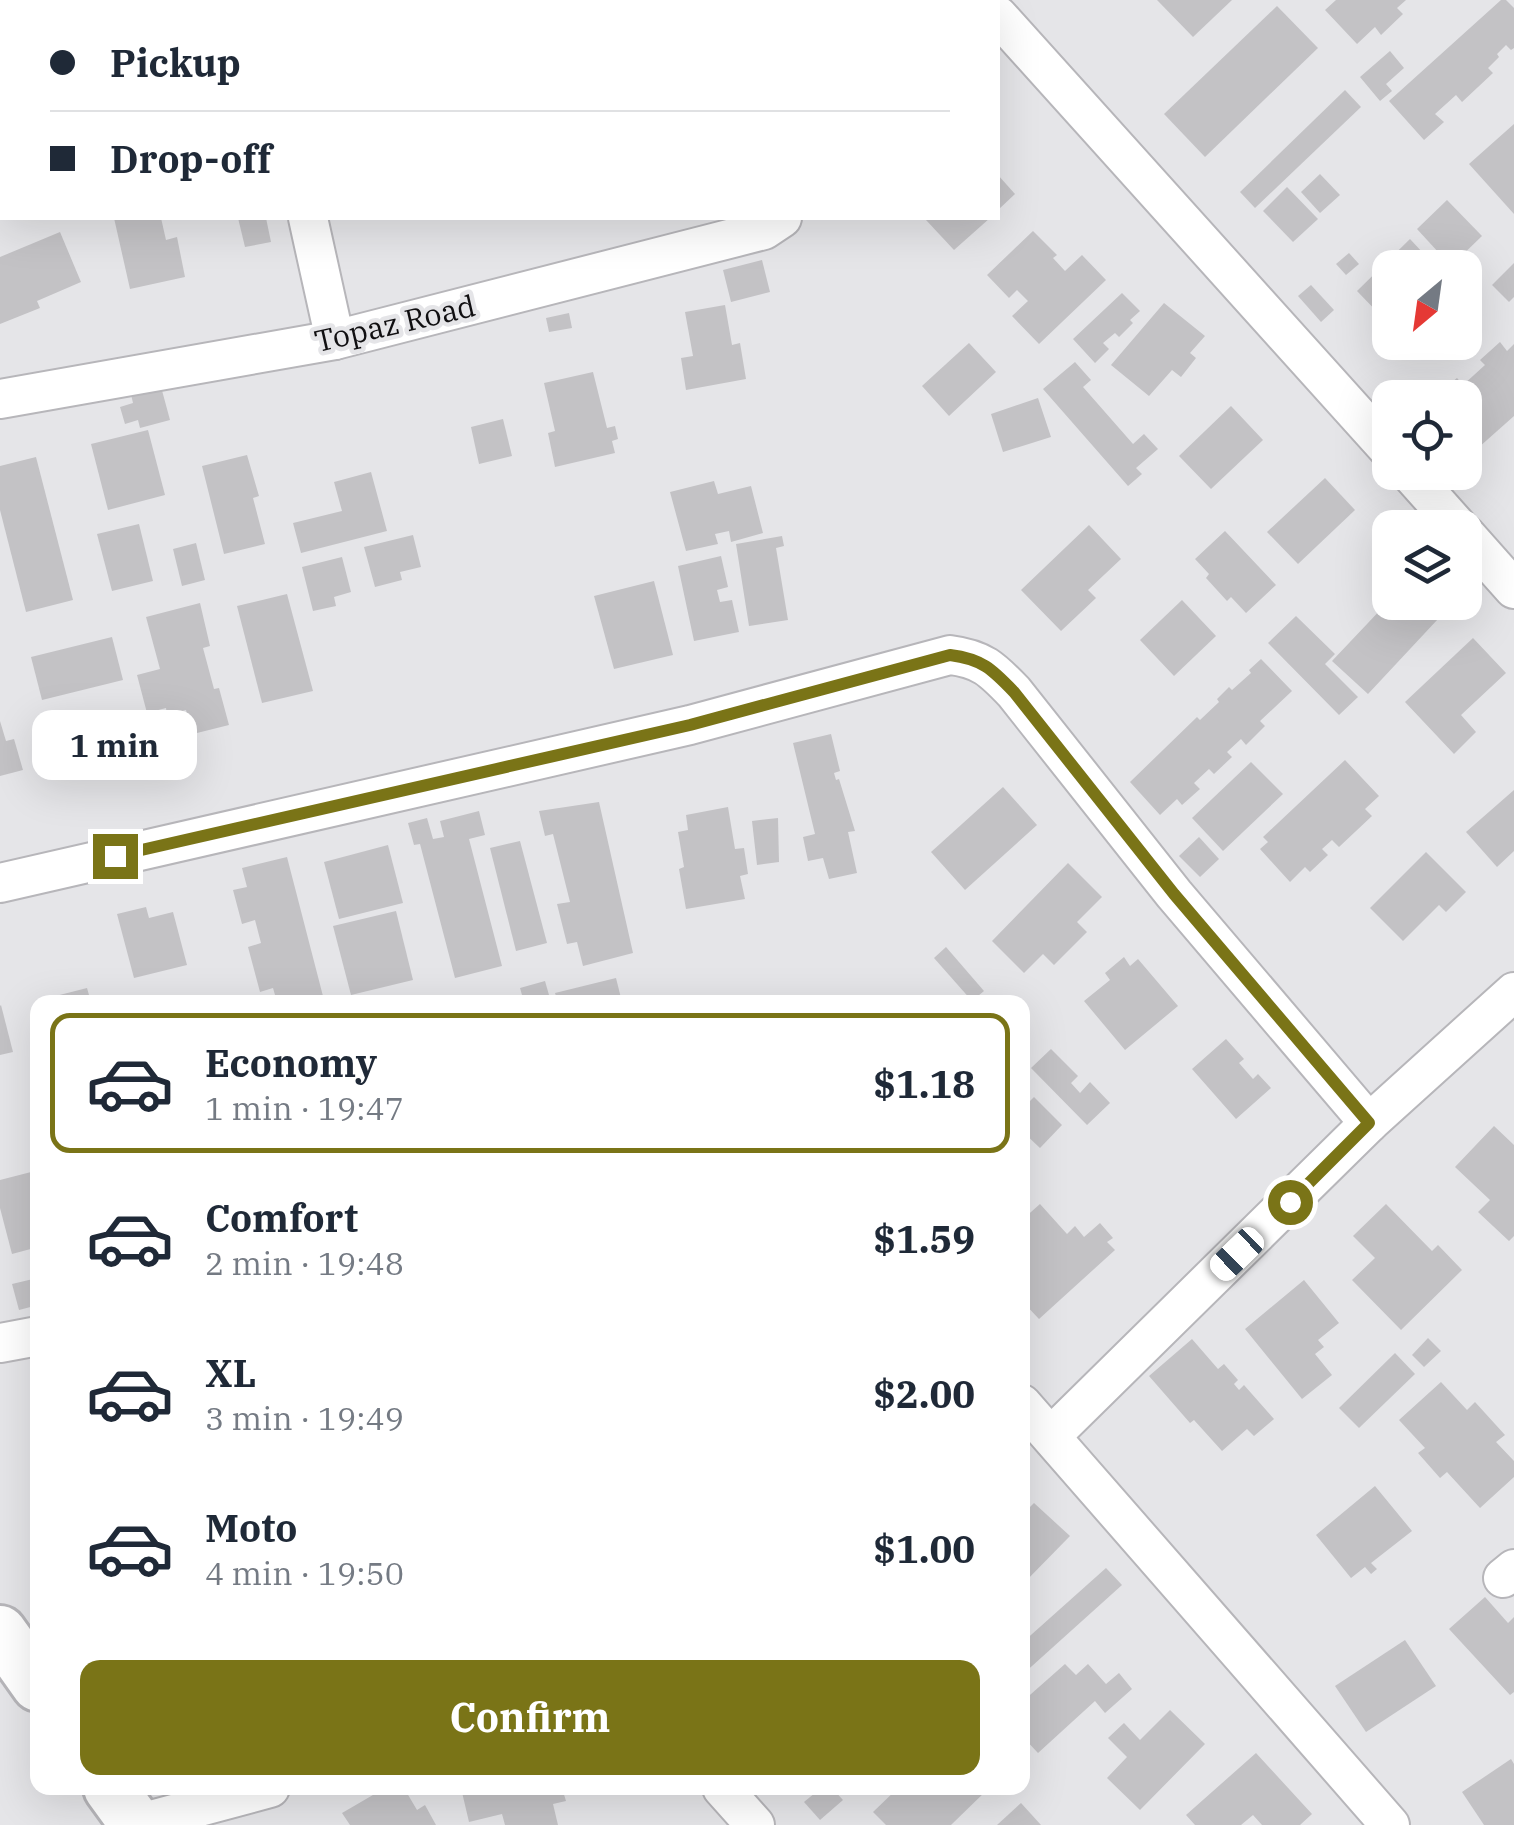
<!DOCTYPE html>
<html lang="en">
<head>
<meta charset="utf-8">
<style>
	:root { --surface:#fff; --page:#f6f6f7; --text:#1f2937; --muted:#747a83; --line:#e0e1e3; --accent:#7a7417 }
	body { margin:0; font-family:"IBM Plex Serif",serif; background:var(--page); color:var(--text); height:100vh; display:flex; flex-direction:column; font-size:38px; white-space:nowrap }
	* { box-sizing:border-box; margin:0 }
	p { font-size:32px; color:var(--muted) }
	.icon { flex:none; width:55px; height:55px; fill:none; stroke:currentColor; stroke-width:2; stroke-linecap:round; stroke-linejoin:round }
	.map { position:relative; flex:1; overflow:hidden }
	.panel { position:absolute; left:30px; top:995px; width:1000px; height:800px; display:flex; flex-direction:column; background:var(--surface); border-radius:20px; box-shadow:0 10px 40px #0002 }
	.panel>* { flex:none }
	.top-card { position:absolute; left:0px; top:0px; width:1000px; height:220px; box-shadow:0 10px 40px #0002; display:grid; align-content:center; height:220px; padding:0 50px; background:var(--surface) }
	.needle { width:65px; rotate:209deg }
	.buttons { position:absolute; left:1372px; top:250px; display:grid; gap:20px }
	.buttons a { display:grid; place-items:center; width:110px; height:110px; border-radius:20px; background:var(--surface); box-shadow:0 10px 40px #0002; font-size:50px }
	.end { position:absolute; width:45px; height:45px; margin:-22px; border:12px solid #7a7417; background:#fff; box-shadow:0 0 0 5px #fff }
	.from { border-radius:50% }
	.bubble { position:absolute; height:70px; border-radius:20px; background:var(--surface); box-shadow:0 10px 40px #0002; font-size:32px; font-weight:700; line-height:70px; text-align:center }
	.car { position:absolute; width:30px; height:60px; margin:-30px -15px; border-radius:12px; box-shadow:0 0 8px 2px #0007; background:linear-gradient(#fff 24%,#345 0 40%,#fff 0 76%,#345 0 86%,#fff 0) }
	.top-card b { display:flex; align-items:center; gap:35px; height:95px; font-size:38px }
	.top-card b+b { border-top:2px solid var(--line) }
	.top-card i { width:25px; height:25px; background:var(--text) }
	ul { padding:18px 0 0; list-style:none }
	li { display:flex; align-items:center; gap:30px; height:140px; margin:0 20px 15px; padding:0 30px; border:5px solid transparent; border-radius:20px }
	li div { flex:1 }
	li b { display:block; font-size:38px }
	li em { font-style:normal; font-weight:700 }
	li.selected { border-color:var(--accent) }
	li>.icon { width:90px; height:90px; stroke-width:1.5 }
	.cta { display:flex; gap:20px; margin-top:auto; padding:20px 50px }
	.cta a { flex:1; height:115px; border-radius:20px; background:var(--accent); color:#fff; font-size:40px; font-weight:700; line-height:115px; text-align:center }
	.map>svg:first-child { display:block }
	.building { fill:#c3c2c5 }
	.lines { fill:none; stroke-linecap:round; stroke-linejoin:round }
	.street-casing { stroke:#b7b6ba; stroke-width:42 }
	.secondary-casing { stroke:#b7b6ba; stroke-width:58 }
	.street { stroke:#fff; stroke-width:38 }
	.secondary { stroke:#fff; stroke-width:52 }
	.route { stroke:#7a7417; stroke-width:12 }
	.labels { text-anchor:middle; stroke-width:9; stroke-linejoin:round; paint-order:stroke }
	.street-label { font-size:30px; fill:#100f11; stroke:#e5e5e8 }
</style>
</head>
<body>
<div class="map">
<svg width="1514" height="1825" viewBox="0 0 1514 1825">
	<rect width="100%" height="100%" fill="#e5e5e8"/>
	<g class="building">
		<path d="M 1157,0 L 1232,0 L 1193,37 Z"/>
		<path d="M 1336,0 L 1406,0 L 1397,8 L 1403,14 L 1381,35 L 1375,27 L 1357,44 L 1325,10 Z"/>
		<path d="M 1501,0 L 1506,0 L 1514,8 L 1514,48 L 1511,50 L 1506,45 L 1497,54 L 1499,57 L 1488,68 L 1493,73 L 1462,102 L 1456,95 L 1435,114 L 1444,122 L 1424,140 L 1389,101 Z"/>
		<path d="M 1277,6 L 1318,48 L 1205,157 L 1164,114 Z"/>
		<path d="M 1390,51 L 1404,68 L 1386,84 L 1392,91 L 1380,101 L 1360,77 Z"/>
		<path d="M 1345,90 L 1361,107 L 1255,208 L 1240,192 Z"/>
		<path d="M 1514,124 L 1514,214 L 1469,164 Z"/>
		<path d="M 1320,174 L 1340,195 L 1320,213 L 1301,192 Z"/>
		<path d="M 998,175 L 1015,194 L 998,210 Z"/>
		<path d="M 1287,187 L 1318,219 L 1293,242 L 1263,211 Z"/>
		<path d="M 1447,200 L 1482,236 L 1451,266 L 1417,229 Z"/>
		<path d="M 114,218 L 161,218 L 166,240 L 177,237 L 185,277 L 130,289 Z"/>
		<path d="M 238,218 L 266,218 L 271,242 L 245,247 Z"/>
		<path d="M 928,218 L 990,218 L 954,250 L 926,220 Z"/>
		<path d="M 1033,231 L 1057,255 L 1053,258 L 1065,271 L 1082,255 L 1106,280 L 1039,344 L 1012,316 L 1028,301 L 1017,290 L 1009,298 L 987,275 Z"/>
		<path d="M 60,232 L 81,282 L 37,301 L 40,308 L 0,324 L 0,257 Z"/>
		<path d="M 1410,239 L 1437,268 L 1390,268 L 1390,313 L 1384,319 L 1357,291 Z"/>
		<path d="M 1349,253 L 1359,264 L 1346,275 L 1336,264 Z"/>
		<path d="M 762,260 L 770,292 L 731,302 L 723,270 Z"/>
		<path d="M 1514,263 L 1514,297 L 1509,302 L 1492,285 Z"/>
		<path d="M 1311,285 L 1334,310 L 1321,322 L 1298,296 Z"/>
		<path d="M 1122,293 L 1140,311 L 1130,320 L 1133,323 L 1119,337 L 1115,333 L 1103,343 L 1109,349 L 1095,363 L 1073,339 Z"/>
		<path d="M 1164,303 L 1205,336 L 1190,353 L 1196,358 L 1181,377 L 1172,370 L 1149,396 L 1111,365 Z"/>
		<path d="M 725,305 L 732,345 L 740,343 L 746,379 L 686,390 L 681,358 L 693,356 L 685,312 Z"/>
		<path d="M 569,313 L 572,328 L 549,332 L 546,318 Z"/>
		<path d="M 1500,342 L 1507,351 L 1514,344 L 1514,416 L 1469,456 L 1465,451 L 1465,398 L 1434,398 L 1457,378 L 1463,385 L 1485,365 L 1480,360 Z"/>
		<path d="M 969,343 L 996,372 L 949,416 L 922,386 Z"/>
		<path d="M 1075,362 L 1091,380 L 1083,387 L 1133,444 L 1144,434 L 1158,449 L 1136,468 L 1142,474 L 1128,486 L 1043,389 Z"/>
		<path d="M 593,372 L 607,428 L 615,426 L 618,439 L 612,441 L 615,453 L 555,467 L 548,433 L 555,431 L 544,383 Z"/>
		<path d="M 160,383 L 170,420 L 140,428 L 138,420 L 125,424 L 120,407 L 133,403 L 130,390 Z"/>
		<path d="M 1038,398 L 1051,437 L 1003,452 L 991,414 Z"/>
		<path d="M 1231,406 L 1263,440 L 1211,489 L 1179,456 Z"/>
		<path d="M 503,419 L 512,456 L 479,464 L 471,427 Z"/>
		<path d="M 148,430 L 165,495 L 108,510 L 91,444 Z"/>
		<path d="M 247,455 L 259,496 L 253,498 L 265,544 L 224,554 L 202,466 Z"/>
		<path d="M 36,457 L 73,600 L 26,612 L 0,510 L 0,466 Z"/>
		<path d="M 371,472 L 387,531 L 301,553 L 293,523 L 342,511 L 334,482 Z"/>
		<path d="M 1325,478 L 1355,510 L 1298,564 L 1267,532 Z"/>
		<path d="M 714,481 L 718,494 L 751,486 L 763,533 L 731,542 L 729,531 L 715,534 L 718,544 L 686,551 L 670,492 Z"/>
		<path d="M 139,524 L 153,581 L 112,591 L 97,534 Z"/>
		<path d="M 1089,525 L 1121,559 L 1088,590 L 1096,598 L 1061,631 L 1021,590 Z"/>
		<path d="M 1225,531 L 1276,585 L 1246,613 L 1231,597 L 1227,601 L 1206,578 L 1209,574 L 1195,559 Z"/>
		<path d="M 413,535 L 421,567 L 400,572 L 402,580 L 375,587 L 364,547 Z"/>
		<path d="M 782,536 L 784,546 L 776,548 L 788,620 L 749,626 L 736,544 Z"/>
		<path d="M 196,543 L 205,580 L 182,586 L 173,549 Z"/>
		<path d="M 721,556 L 728,587 L 717,590 L 720,602 L 732,600 L 739,632 L 694,641 L 678,566 Z"/>
		<path d="M 342,557 L 351,592 L 334,597 L 336,606 L 313,611 L 302,567 Z"/>
		<path d="M 654,581 L 673,655 L 614,669 L 594,596 Z"/>
		<path d="M 287,594 L 313,691 L 262,703 L 237,606 Z"/>
		<path d="M 1182,600 L 1216,636 L 1174,676 L 1140,640 Z"/>
		<path d="M 1417,602 L 1438,619 L 1368,694 L 1332,661 L 1385,605 L 1401,620 Z"/>
		<path d="M 200,603 L 210,646 L 203,648 L 214,689 L 219,688 L 229,725 L 181,737 L 177,720 L 188,718 L 186,710 L 167,715 L 166,708 L 147,713 L 137,675 L 160,669 L 146,617 Z"/>
		<path d="M 1296,616 L 1335,654 L 1325,664 L 1358,697 L 1339,715 L 1268,643 Z"/>
		<path d="M 112,637 L 123,680 L 42,700 L 31,657 Z"/>
		<path d="M 1473,638 L 1506,673 L 1461,715 L 1476,732 L 1454,754 L 1405,702 Z"/>
		<path d="M 1261,659 L 1292,691 L 1260,721 L 1265,726 L 1246,745 L 1241,739 L 1227,752 L 1232,757 L 1214,774 L 1209,769 L 1194,783 L 1200,789 L 1182,805 L 1177,799 L 1160,815 L 1130,782 L 1197,717 L 1200,720 L 1219,702 L 1217,699 L 1229,687 L 1232,690 L 1251,673 L 1249,670 Z"/>
		<path d="M 0,721 L 6,741 L 14,739 L 23,770 L 0,776 Z"/>
		<path d="M 831,734 L 840,771 L 834,773 L 836,780 L 839,779 L 855,831 L 848,832 L 857,873 L 829,879 L 823,858 L 808,861 L 803,837 L 815,834 L 793,743 Z"/>
		<path d="M 1345,760 L 1379,796 L 1365,809 L 1372,816 L 1339,847 L 1332,840 L 1322,849 L 1328,855 L 1310,872 L 1305,867 L 1290,882 L 1260,849 L 1268,842 L 1263,837 Z"/>
		<path d="M 1251,762 L 1283,794 L 1223,851 L 1192,818 Z"/>
		<path d="M 1003,787 L 1037,825 L 965,890 L 931,852 Z"/>
		<path d="M 1514,790 L 1514,851 L 1497,867 L 1466,832 Z"/>
		<path d="M 599,802 L 633,953 L 583,966 L 577,942 L 567,944 L 557,904 L 570,902 L 553,834 L 545,836 L 539,811 Z"/>
		<path d="M 728,807 L 735,849 L 744,848 L 748,874 L 740,876 L 745,899 L 686,909 L 679,869 L 684,867 L 678,832 L 688,830 L 686,815 Z"/>
		<path d="M 479,811 L 485,835 L 469,839 L 502,966 L 455,978 L 420,844 L 414,845 L 408,823 L 427,818 L 433,839 L 444,837 L 440,821 Z"/>
		<path d="M 778,818 L 779,862 L 757,865 L 752,821 Z"/>
		<path d="M 1199,837 L 1219,859 L 1200,877 L 1179,856 Z"/>
		<path d="M 520,841 L 547,943 L 516,951 L 490,848 Z"/>
		<path d="M 388,845 L 403,903 L 339,919 L 324,862 Z"/>
		<path d="M 1426,852 L 1466,892 L 1446,912 L 1439,905 L 1403,941 L 1370,908 Z"/>
		<path d="M 287,857 L 324,1000 L 313,1002 L 277,1002 L 273,988 L 260,992 L 248,947 L 261,943 L 255,920 L 242,924 L 233,890 L 247,887 L 242,868 Z"/>
		<path d="M 1068,863 L 1102,897 L 1077,922 L 1087,932 L 1054,965 L 1043,954 L 1024,973 L 992,941 Z"/>
		<path d="M 146,907 L 149,918 L 173,912 L 187,965 L 134,978 L 117,914 Z"/>
		<path d="M 396,911 L 413,980 L 351,995 L 333,926 Z"/>
		<path d="M 946,947 L 984,991 L 972,1001 L 934,958 Z"/>
		<path d="M 1124,957 L 1130,966 L 1138,959 L 1178,1006 L 1125,1050 L 1084,1001 L 1110,980 L 1105,973 Z"/>
		<path d="M 616,978 L 622,1002 L 558,1002 L 555,993 Z"/>
		<path d="M 545,981 L 551,1002 L 524,1002 L 520,988 Z"/>
		<path d="M 87,988 L 91,1002 L 37,1002 L 36,1001 Z"/>
		<path d="M 1,1005 L 13,1052 L 0,1055 L 0,1006 Z"/>
		<path d="M 1226,1039 L 1244,1059 L 1239,1063 L 1253,1079 L 1258,1074 L 1271,1088 L 1236,1119 L 1192,1069 Z"/>
		<path d="M 1051,1049 L 1078,1076 L 1071,1083 L 1080,1093 L 1090,1082 L 1110,1103 L 1087,1125 L 1031,1068 Z"/>
		<path d="M 1034,1097 L 1062,1125 L 1040,1148 L 1022,1131 L 1022,1109 Z"/>
		<path d="M 1494,1126 L 1514,1145 L 1514,1236 L 1509,1241 L 1478,1212 L 1490,1200 L 1455,1167 Z"/>
		<path d="M 35,1171 L 38,1247 L 12,1254 L 0,1208 L 0,1180 Z"/>
		<path d="M 1040,1204 L 1067,1234 L 1075,1226 L 1084,1237 L 1100,1223 L 1113,1238 L 1107,1242 L 1115,1250 L 1039,1319 L 1022,1301 L 1022,1264 L 1030,1257 L 1022,1249 L 1022,1220 Z"/>
		<path d="M 1386,1204 L 1432,1251 L 1438,1245 L 1462,1270 L 1401,1330 L 1352,1280 L 1375,1258 L 1353,1236 Z"/>
		<path d="M 33,1279 L 38,1305 L 19,1310 L 12,1284 Z"/>
		<path d="M 1304,1280 L 1339,1323 L 1318,1340 L 1324,1347 L 1315,1354 L 1332,1375 L 1302,1399 L 1245,1329 Z"/>
		<path d="M 1428,1338 L 1441,1351 L 1424,1367 L 1412,1355 Z"/>
		<path d="M 1192,1339 L 1218,1369 L 1224,1364 L 1238,1380 L 1234,1384 L 1239,1390 L 1244,1385 L 1274,1419 L 1254,1436 L 1247,1429 L 1222,1451 L 1194,1420 L 1190,1423 L 1149,1376 Z"/>
		<path d="M 1395,1353 L 1415,1374 L 1359,1428 L 1339,1408 Z"/>
		<path d="M 1441,1382 L 1467,1410 L 1475,1402 L 1505,1435 L 1496,1442 L 1514,1461 L 1514,1477 L 1480,1508 L 1447,1472 L 1440,1478 L 1418,1453 L 1425,1448 L 1399,1420 Z"/>
		<path d="M 1375,1486 L 1412,1531 L 1371,1563 L 1377,1569 L 1371,1574 L 1365,1567 L 1351,1578 L 1316,1535 Z"/>
		<path d="M 1034,1503 L 1070,1536 L 1022,1585 L 1022,1515 Z"/>
		<path d="M 1106,1568 L 1122,1585 L 1022,1675 L 1022,1643 Z"/>
		<path d="M 1485,1597 L 1508,1623 L 1514,1617 L 1514,1692 L 1510,1695 L 1449,1629 Z"/>
		<path d="M 1405,1640 L 1436,1686 L 1366,1732 L 1335,1686 Z"/>
		<path d="M 1065,1664 L 1076,1675 L 1088,1664 L 1106,1684 L 1119,1673 L 1132,1689 L 1105,1713 L 1095,1701 L 1038,1753 L 1022,1736 L 1022,1702 Z"/>
		<path d="M 1170,1710 L 1205,1744 L 1140,1810 L 1107,1778 L 1127,1757 L 1108,1738 L 1124,1723 L 1140,1740 Z"/>
		<path d="M 1256,1753 L 1312,1814 L 1300,1825 L 1262,1825 L 1253,1815 L 1241,1825 L 1195,1825 L 1186,1815 Z"/>
		<path d="M 1511,1759 L 1514,1764 L 1514,1825 L 1484,1825 L 1462,1792 Z"/>
		<path d="M 385,1788 L 404,1788 L 417,1810 L 425,1805 L 436,1825 L 350,1825 L 342,1813 Z"/>
		<path d="M 461,1788 L 562,1788 L 566,1801 L 553,1804 L 558,1825 L 505,1825 L 502,1814 L 469,1822 Z"/>
		<path d="M 821,1788 L 832,1788 L 843,1800 L 820,1820 L 804,1802 Z"/>
		<path d="M 898,1788 L 989,1788 L 951,1825 L 886,1825 L 873,1812 Z"/>
		<path d="M 1021,1803 L 1041,1825 L 997,1825 Z"/>
	</g>
	<g class="lines">
		<g class="street-casing">
			<g id="street">
				<path d="M 266,0 L 266,2"/>
				<path d="M 998,16 L 1390,451"/>
				<path d="M 308,218 L 335,340"/>
				<path d="M 0,399 L 335,340 L 764,230 L 782,218"/>
				<path d="M 1409,472 L 1459,528"/>
				<path d="M 1465,534 L 1514,589"/>
				<path d="M 0,883 L 690,725 L 950,655 C 982,659 992,669 1014,692 L 1174,894 L 1369,1123"/>
				<path d="M 0,1343 L 38,1336"/>
				<path d="M 1022,1404 L 1390,1825"/>
				<path d="M 1051,1436 L 1369,1123 L 1514,992"/>
				<path d="M 1503,1578 L 1514,1569"/>
				<path d="M 722,1788 L 755,1825"/>
				<path d="M 136,1824 L 270,1788"/>
			</g>
		</g>
		<g class="secondary-casing">
			<g id="secondary">
				<path d="M 0,1632 L 38,1685"/>
				<path d="M 110,1788 L 137,1825"/>
			</g>
		</g>
		<use href="#street" class="street"/>
		<use href="#secondary" class="secondary"/>
	</g>
	<g class="lines">
		<path class="route" d="M 115,856 L 690,725 L 950,655 C 982,659 992,669 1014,692 L 1174,894 L 1369,1123 L 1290,1202"/>
	</g>
	<g class="labels">
		<g class="street-label">
			<text transform="translate(395 324) rotate(-13)" y="10">Topaz Road</text>
		</g>
	</g>
</svg>
<div class="buttons">
<a><svg class="needle" viewBox="-14 -14 28 28"><path d="M0-13l5 13h-10z" fill="#e53935"/><path d="M0 13l5-13h-10z" fill="#747a83"/></svg></a>
<a><svg class="icon" aria-label="locate" viewBox="0 0 24 24"><circle cx="12" cy="12" r="6"/><path d="M12 2v4M12 18v4M2 12h4M18 12h4"/></svg></a>
<a><svg class="icon" aria-label="layers" viewBox="0 0 24 24"><path d="M12 4l9 5-9 5-9-5zM3 14l9 5 9-5"/></svg></a>
</div>
<i class="end from" style="left:1290px;top:1202px"></i>
<i class="end" style="left:115px;top:856px"></i>
<div class="bubble" style="left:32px;top:710px;width:165px">1 min</div>
<i class="car" style="left:1237px;top:1254px;rotate:226deg"></i>
<div class="top-card">
<b><i class="from"></i>Pickup</b>
<b><i></i>Drop-off</b>
</div>
<section class="panel">
<ul>
<li class="selected"><svg class="icon" aria-label="car" viewBox="0 0 24 24"><path d="M5 17H2v-5l4-1 3-4h7l3 4 3 1v5h-3M9 17h6M6 11h13"/><circle cx="7" cy="17" r="2"/><circle cx="17" cy="17" r="2"/></svg><div><b>Economy</b><p>1 min · 19:47</p></div><em>$1.18</em></li>
<li><svg class="icon" aria-label="car" viewBox="0 0 24 24"><path d="M5 17H2v-5l4-1 3-4h7l3 4 3 1v5h-3M9 17h6M6 11h13"/><circle cx="7" cy="17" r="2"/><circle cx="17" cy="17" r="2"/></svg><div><b>Comfort</b><p>2 min · 19:48</p></div><em>$1.59</em></li>
<li><svg class="icon" aria-label="car" viewBox="0 0 24 24"><path d="M5 17H2v-5l4-1 3-4h7l3 4 3 1v5h-3M9 17h6M6 11h13"/><circle cx="7" cy="17" r="2"/><circle cx="17" cy="17" r="2"/></svg><div><b>XL</b><p>3 min · 19:49</p></div><em>$2.00</em></li>
<li><svg class="icon" aria-label="car" viewBox="0 0 24 24"><path d="M5 17H2v-5l4-1 3-4h7l3 4 3 1v5h-3M9 17h6M6 11h13"/><circle cx="7" cy="17" r="2"/><circle cx="17" cy="17" r="2"/></svg><div><b>Moto</b><p>4 min · 19:50</p></div><em>$1.00</em></li>
</ul>
<div class="cta"><a>Confirm</a></div>
</section>
</div>
</body>
</html>
